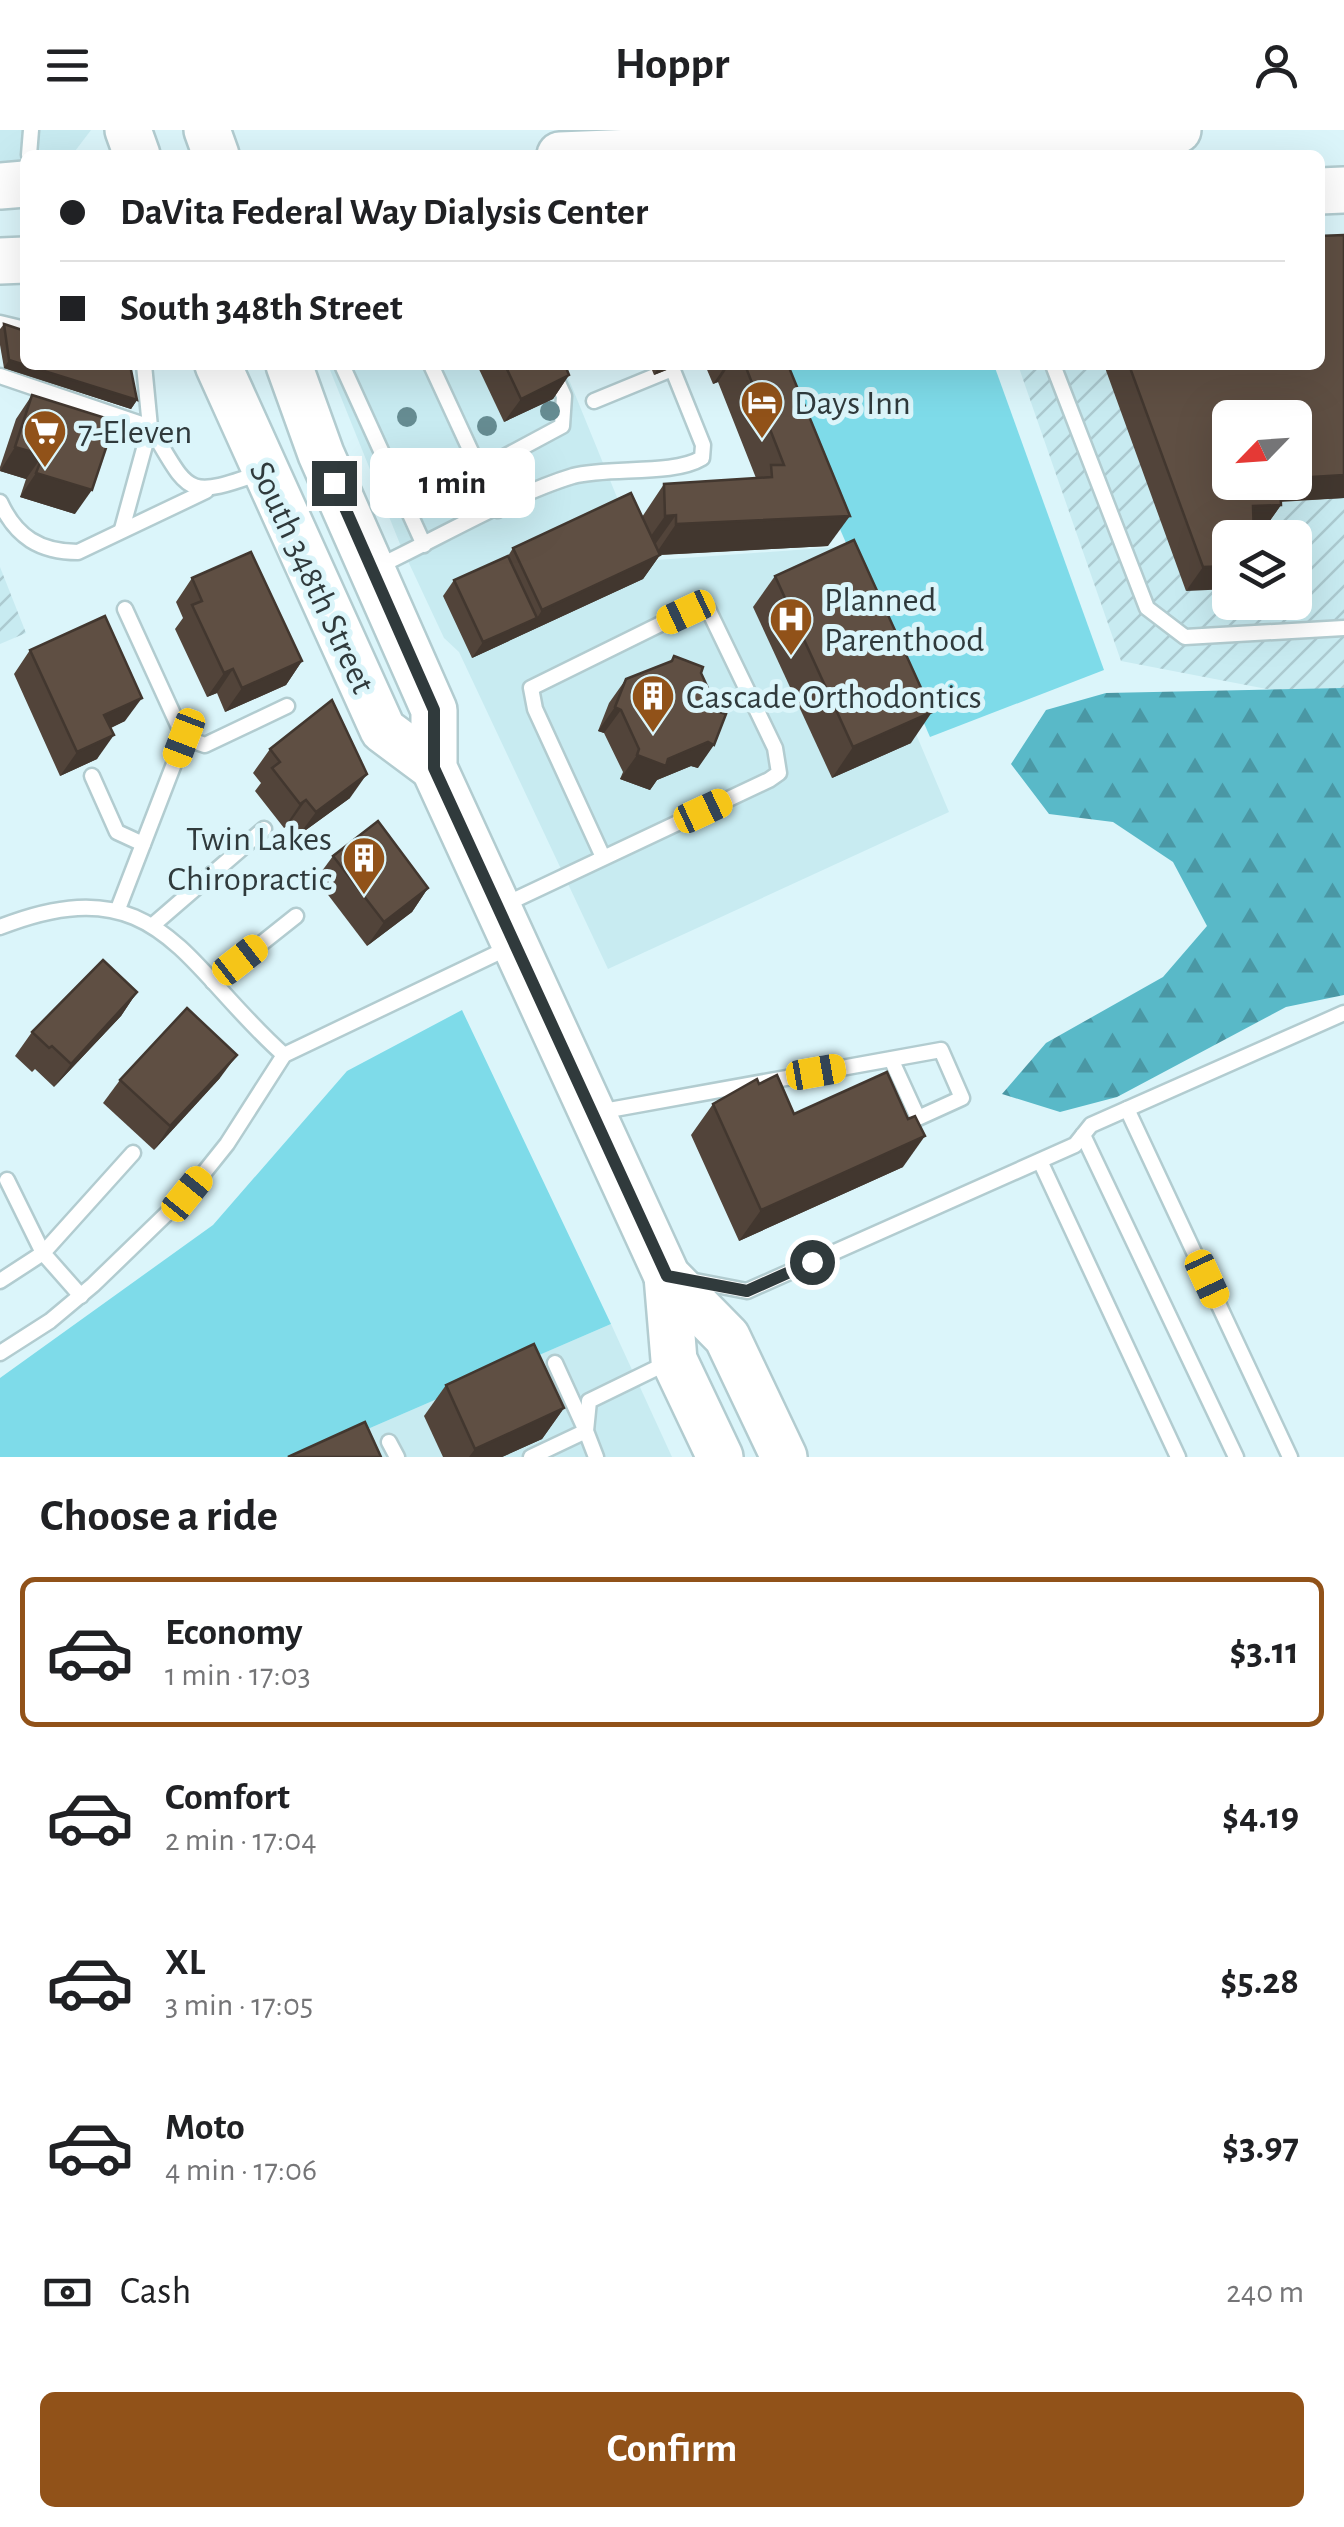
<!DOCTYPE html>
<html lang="en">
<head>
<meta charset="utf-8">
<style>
	:root { --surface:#fff; --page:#f2f2f2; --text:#202124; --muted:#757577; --line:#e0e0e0; --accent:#915219 }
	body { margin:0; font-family:"Alegreya Sans",sans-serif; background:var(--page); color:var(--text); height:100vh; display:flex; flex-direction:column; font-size:38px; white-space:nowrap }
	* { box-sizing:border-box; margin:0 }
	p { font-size:32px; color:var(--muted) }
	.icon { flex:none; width:55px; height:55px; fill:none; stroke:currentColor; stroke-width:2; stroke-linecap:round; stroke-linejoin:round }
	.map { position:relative; height:1327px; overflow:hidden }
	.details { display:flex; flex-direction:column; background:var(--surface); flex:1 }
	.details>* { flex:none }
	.hud { position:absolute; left:20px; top:20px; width:1305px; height:220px; border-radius:15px; box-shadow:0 10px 40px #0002; display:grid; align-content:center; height:220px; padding:0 40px; background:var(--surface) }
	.needle { width:65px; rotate:245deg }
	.fabs { position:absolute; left:1212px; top:270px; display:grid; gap:20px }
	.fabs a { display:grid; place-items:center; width:100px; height:100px; border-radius:15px; background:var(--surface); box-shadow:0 10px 40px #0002; font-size:50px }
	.end { position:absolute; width:45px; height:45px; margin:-22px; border:12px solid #303a3c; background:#fff; box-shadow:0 0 0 5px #fff }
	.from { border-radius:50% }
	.bubble { position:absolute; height:70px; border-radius:15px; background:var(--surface); box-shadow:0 10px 40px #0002; font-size:32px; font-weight:700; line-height:70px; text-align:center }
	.car { position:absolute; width:30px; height:60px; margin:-30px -15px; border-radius:12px; box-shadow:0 0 8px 2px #0007; background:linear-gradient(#f5c518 24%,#345 0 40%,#f5c518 0 76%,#345 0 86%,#f5c518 0) }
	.hud b { display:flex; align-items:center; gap:35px; height:95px; font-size:38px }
	.hud b+b { border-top:2px solid var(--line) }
	.hud i { width:25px; height:25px; background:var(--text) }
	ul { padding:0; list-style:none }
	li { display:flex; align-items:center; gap:30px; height:150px; margin:0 20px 15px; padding:0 20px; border:5px solid transparent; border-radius:15px }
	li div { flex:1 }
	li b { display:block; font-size:38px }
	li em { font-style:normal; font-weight:700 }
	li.current { border-color:var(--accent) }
	li>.icon { width:90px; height:90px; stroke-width:1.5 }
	h2 { padding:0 40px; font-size:45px; line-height:120px }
	.pay { display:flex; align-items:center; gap:25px; height:110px; padding:0 40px; font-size:38px }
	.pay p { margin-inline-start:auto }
	.primary-button { display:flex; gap:20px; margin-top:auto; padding:20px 40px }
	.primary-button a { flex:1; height:115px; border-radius:15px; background:var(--accent); color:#fff; font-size:40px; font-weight:700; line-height:115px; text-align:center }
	header { display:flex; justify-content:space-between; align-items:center; height:130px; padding:0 40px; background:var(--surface); font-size:45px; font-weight:700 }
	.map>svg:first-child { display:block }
	.built { fill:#c8ebf1 }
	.industrial { fill:url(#industrial-furrows); fill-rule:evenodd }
	.green { fill:#7edbe9 }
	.forest { fill:url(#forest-firs) }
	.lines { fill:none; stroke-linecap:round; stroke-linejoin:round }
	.service-casing { stroke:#b2ccd0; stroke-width:19 }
	.primary-casing { stroke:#b2ccd0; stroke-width:50 }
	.service { stroke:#fff; stroke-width:14 }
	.primary { stroke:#fff; stroke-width:45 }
	.tree { fill:#668c92 }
	.wall { fill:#52443a }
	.shaded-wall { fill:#42372f }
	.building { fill:#5f4f43; stroke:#42372f; stroke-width:2.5 }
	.route { stroke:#303a3c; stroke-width:12 }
	.labels { text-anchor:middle; stroke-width:10; stroke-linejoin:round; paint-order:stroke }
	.poi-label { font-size:35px; fill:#303a3c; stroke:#dbf5fa; text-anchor:start }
	.street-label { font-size:35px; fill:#303a3c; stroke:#dbf5fa }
</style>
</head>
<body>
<header><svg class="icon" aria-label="menu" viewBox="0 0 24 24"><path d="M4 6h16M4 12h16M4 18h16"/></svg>Hoppr<svg class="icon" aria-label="person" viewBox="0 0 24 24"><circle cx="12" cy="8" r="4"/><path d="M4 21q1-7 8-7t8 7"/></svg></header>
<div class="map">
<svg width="1344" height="1327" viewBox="0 0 1344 1327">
	<defs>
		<pattern id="industrial-furrows" width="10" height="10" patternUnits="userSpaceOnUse" patternTransform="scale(2.5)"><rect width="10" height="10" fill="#c8ebf1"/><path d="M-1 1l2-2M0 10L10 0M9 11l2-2" fill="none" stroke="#accad0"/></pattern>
		<pattern id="forest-firs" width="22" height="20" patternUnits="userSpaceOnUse" patternTransform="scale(2.5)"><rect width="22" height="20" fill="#59b9c8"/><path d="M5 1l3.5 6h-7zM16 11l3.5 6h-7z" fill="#4a97a4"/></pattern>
	</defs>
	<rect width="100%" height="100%" fill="#dbf5fa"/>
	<g class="built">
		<path d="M 0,0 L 91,0 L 72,25 L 25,25 L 25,34 L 0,36 Z"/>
		<path d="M 328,235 L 563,235 L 643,431 L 837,417 L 949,682 L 608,839 L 459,522 L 444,508 L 400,414 Z"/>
		<path d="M 611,1194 L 672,1327 L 303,1327 Z"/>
	</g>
	<g class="industrial">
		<path d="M 1320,104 L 1344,104 L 1344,574 L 1121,531 L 1018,235 L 1320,235 ZM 1230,288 L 1295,288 L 1295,352 L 1230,352 ZM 1230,408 L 1295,408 L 1295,472 L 1230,472 Z"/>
		<path d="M 0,437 L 26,503 L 0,514 Z"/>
	</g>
	<g class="green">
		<path d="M 769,235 L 994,235 L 1104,540 L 930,607 Z"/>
		<path d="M 462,880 L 611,1194 L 303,1327 L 0,1327 L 0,1248 L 213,1095 L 347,941 Z"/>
	</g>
	<path class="forest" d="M 1344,558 L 1344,865 L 1286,877 L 1117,967 L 1060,982 L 1002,964 L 1046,913 L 1163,847 L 1207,796 L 1173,732 L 1113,692 L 1049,684 L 1011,634 L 1046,580 L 1106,563 Z"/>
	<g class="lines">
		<g class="service-casing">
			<g id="service">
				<path d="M 29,25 L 31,0"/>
				<path d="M 0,193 L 25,199"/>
				<path d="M 342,235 L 424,415"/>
				<path d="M 431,235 L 498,380"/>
				<path d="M 1053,235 L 1147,478 L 1185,507 L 1344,498"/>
				<path d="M 0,246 L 150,297 C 190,363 184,370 260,343"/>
				<path d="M 594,271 L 672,239"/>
				<path d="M 480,340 L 562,296 L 564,266 L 550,235"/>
				<path d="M 0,372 C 16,407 40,422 78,422 L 206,361"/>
				<path d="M 122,399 L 150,297 L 144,235"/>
				<path d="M 377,437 C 435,410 513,364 573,346 C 610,336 672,346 702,328 L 703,315 L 672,238"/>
				<path d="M 184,608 L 205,615 L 287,576"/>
				<path d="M 92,646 L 117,702 L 143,714"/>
				<path d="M 504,775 L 769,650 L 779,643 L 775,618 L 708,479 L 685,482 L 531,558 L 535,579 L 603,727"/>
				<path d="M 118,779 L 184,608 L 125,479"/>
				<path d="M 153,795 L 264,699"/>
				<path d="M 0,797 C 158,735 182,834 284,925"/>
				<path d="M 213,852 L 296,786"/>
				<path d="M 1127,979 L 1290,1327"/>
				<path d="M 598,982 L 941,920 L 962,968 L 918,988 L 891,929"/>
				<path d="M 1083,1005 L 1236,1327"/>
				<path d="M 1040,1031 L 1178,1327"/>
				<path d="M 690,1150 L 747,1161 L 1075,1015 L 1091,995 L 1344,883"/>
				<path d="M 0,1151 L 43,1123 L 7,1050"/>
				<path d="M 81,1166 L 43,1123 L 133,1023"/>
				<path d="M 0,1223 L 50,1191 L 93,1155 L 187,1064 L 227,1014 L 284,925 L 510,817"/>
				<path d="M 389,1312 L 397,1327"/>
				<path d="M 531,1327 L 586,1301 L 555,1233"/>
				<path d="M 596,1327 L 586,1301 L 589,1271 L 669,1232"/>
			</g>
		</g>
		<g class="primary-casing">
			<g id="primary">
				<path d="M 128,0 L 137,25"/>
				<path d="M 207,0 L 216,25"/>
				<path d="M 560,25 L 1178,0"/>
				<path d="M 0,56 L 25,54"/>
				<path d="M 1320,61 L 1344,60"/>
				<path d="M 0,131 L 25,130"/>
				<path d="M 218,235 L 383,600 L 434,638"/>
				<path d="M 289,235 L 321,324 L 434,580 L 434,638 L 667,1146 L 727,1207 L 784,1327"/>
				<path d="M 667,1146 L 674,1230 L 720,1327"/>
			</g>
		</g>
		<use href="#service" class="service"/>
		<use href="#primary" class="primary"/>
	</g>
	<g class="tree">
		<circle cx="550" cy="281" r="10"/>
		<circle cx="407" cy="287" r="10"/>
		<circle cx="487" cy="296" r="10"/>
		<circle cx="514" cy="352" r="10"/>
	</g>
	<g class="wall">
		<path d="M 1344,105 L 1344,368 L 1280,372 L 1281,375 L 1264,399 L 1254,399 L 1186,461 L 1104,235 L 1320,235 Z"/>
		<path d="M 4,194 L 137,270 L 131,279 L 4,238 L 0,215 L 0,199 Z"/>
		<path d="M 477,235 L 565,235 L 569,245 L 553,269 L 504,292 Z"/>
		<path d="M 650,235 L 679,235 L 654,245 Z"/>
		<path d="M 705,235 L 788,235 L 828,416 L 660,425 L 643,449 L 472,528 L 443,466 L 454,450 L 508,426 L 513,418 L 642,387 L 664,354 L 756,348 L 718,252 L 713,254 Z"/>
		<path d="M 32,265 L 75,384 L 20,367 L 26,349 L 0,341 L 0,337 L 16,289 Z"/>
		<path d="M 775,446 L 911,613 L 832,648 L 753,477 Z"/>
		<path d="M 192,448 L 302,531 L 286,555 L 225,582 L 217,563 L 207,567 L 175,499 L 183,488 L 176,472 Z"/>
		<path d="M 30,520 L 125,591 L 111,598 L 97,629 L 60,646 L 14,544 Z"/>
		<path d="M 674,526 L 701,543 L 698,638 L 691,636 L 657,650 L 650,660 L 620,649 L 623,642 L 604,603 L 598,601 L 609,573 L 626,549 L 670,532 Z"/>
		<path d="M 270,619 L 350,668 L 299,705 L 289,694 L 284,698 L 255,661 L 261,653 L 253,643 Z"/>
		<path d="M 333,726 L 428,758 L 412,782 L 367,816 L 316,749 Z"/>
		<path d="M 137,862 L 121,886 L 54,957 L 35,939 L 32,942 L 15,926 L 32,902 Z"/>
		<path d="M 220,948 L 154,1020 L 103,973 L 120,950 Z"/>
		<path d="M 759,954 L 794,984 L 903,1037 L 739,1111 L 691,1005 L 713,974 Z"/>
		<path d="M 446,1255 L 564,1278 L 542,1309 L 502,1327 L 443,1327 L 424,1286 Z"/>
	</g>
	<g class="shaded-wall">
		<path d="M 9,230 L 137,270 L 131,279 L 4,238 Z"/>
		<path d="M 660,235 L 679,235 L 654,245 Z"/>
		<path d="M 726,235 L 729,235 L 718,252 L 713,254 Z"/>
		<path d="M 569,245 L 553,269 L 504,292 L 521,269 Z"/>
		<path d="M 15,317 L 43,325 L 26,349 L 0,341 Z"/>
		<path d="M 36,343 L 92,360 L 75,384 L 20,367 Z"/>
		<path d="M 1344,345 L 1344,368 L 1263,372 L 1277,352 L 1295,352 L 1295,348 Z"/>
		<path d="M 1281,375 L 1264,399 L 1236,400 L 1253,376 Z"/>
		<path d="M 676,385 L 654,416 L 643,417 L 665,386 Z"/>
		<path d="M 850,386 L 828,416 L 655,425 L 676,394 Z"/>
		<path d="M 660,425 L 643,449 L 472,528 L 483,512 L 537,488 L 542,480 Z"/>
		<path d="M 1230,436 L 1230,459 L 1186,461 L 1203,437 Z"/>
		<path d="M 302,531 L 286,555 L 225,582 L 242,558 Z"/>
		<path d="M 233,539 L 217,563 L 207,567 L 224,543 Z"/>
		<path d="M 142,568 L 125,591 L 88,608 L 104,585 Z"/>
		<path d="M 615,577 L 621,580 L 604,603 L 598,601 Z"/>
		<path d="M 932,582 L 911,613 L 832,648 L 853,617 Z"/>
		<path d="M 114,605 L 97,629 L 60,646 L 77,622 Z"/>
		<path d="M 708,612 L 714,615 L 698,638 L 691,636 L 657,650 L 650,660 L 620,649 L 637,625 Z"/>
		<path d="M 367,644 L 350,668 L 299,705 L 316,682 Z"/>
		<path d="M 306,670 L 289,694 L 284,698 L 300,674 Z"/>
		<path d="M 428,758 L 412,782 L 367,816 L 384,792 Z"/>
		<path d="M 137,862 L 121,886 L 54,957 L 71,934 Z"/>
		<path d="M 237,925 L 220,948 L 154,1020 L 170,996 Z"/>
		<path d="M 925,1006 L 903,1037 L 739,1111 L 761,1080 Z"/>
		<path d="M 564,1278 L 542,1309 L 502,1327 L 469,1327 L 475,1319 Z"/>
	</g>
	<g class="building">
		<path d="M 1344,105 L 1344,345 L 1295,348 L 1295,288 L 1230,288 L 1230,352 L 1280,352 L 1281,375 L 1253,376 L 1254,408 L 1230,408 L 1230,436 L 1203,437 L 1129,235 L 1320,235 L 1320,106 Z"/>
		<path d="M 4,194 L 25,201 L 25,235 L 9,230 Z"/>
		<path d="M 25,235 L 130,235 L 137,270 Z"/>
		<path d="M 505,235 L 565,235 L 569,245 L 521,269 Z"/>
		<path d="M 745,235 L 788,235 L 850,386 L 676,394 L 676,385 L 665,386 L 664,354 L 772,347 L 771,335 L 784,335 Z"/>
		<path d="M 32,265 L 115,291 L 92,360 L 36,343 L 43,325 L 15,317 Z"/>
		<path d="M 631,363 L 660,425 L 542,480 L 513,418 Z"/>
		<path d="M 854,410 L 932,582 L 853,617 L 775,446 Z"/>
		<path d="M 251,422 L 302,531 L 242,558 L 233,539 L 224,543 L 192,475 L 202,471 L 192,448 Z"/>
		<path d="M 508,426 L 537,488 L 483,512 L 454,450 Z"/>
		<path d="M 105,486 L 142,568 L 104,585 L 114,605 L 77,622 L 30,520 Z"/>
		<path d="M 674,526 L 703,537 L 701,543 L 719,582 L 726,584 L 714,615 L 708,612 L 668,629 L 666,636 L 637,625 L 639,619 L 621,580 L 615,577 L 626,549 L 672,531 Z"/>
		<path d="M 332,570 L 367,644 L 316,682 L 306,670 L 300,674 L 272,638 L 280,632 L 270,619 Z"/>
		<path d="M 378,691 L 428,758 L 384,792 L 333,726 Z"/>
		<path d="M 103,830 L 137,862 L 71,934 L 52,916 L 49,918 L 32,902 Z"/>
		<path d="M 187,878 L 237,925 L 170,996 L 120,950 Z"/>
		<path d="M 887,942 L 908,989 L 915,986 L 925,1006 L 761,1080 L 713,974 L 757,949 L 759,954 L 777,945 L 794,984 Z"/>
		<path d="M 534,1214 L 564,1278 L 475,1319 L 446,1255 Z"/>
		<path d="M 365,1292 L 381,1327 L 288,1327 Z"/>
	</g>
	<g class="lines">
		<path class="route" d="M 334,353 L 434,580 L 434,638 L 667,1146 L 747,1161 L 812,1132"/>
	</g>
	<defs>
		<g id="hotel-pin" transform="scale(2.25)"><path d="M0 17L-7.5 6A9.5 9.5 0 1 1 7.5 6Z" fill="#915219" stroke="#dbf5fa"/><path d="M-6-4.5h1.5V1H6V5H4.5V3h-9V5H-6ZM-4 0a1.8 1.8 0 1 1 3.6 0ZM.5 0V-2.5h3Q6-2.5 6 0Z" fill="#fff"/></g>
		<g id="supermarket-pin" transform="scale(2.25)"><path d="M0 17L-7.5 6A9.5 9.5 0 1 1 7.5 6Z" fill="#915219" stroke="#dbf5fa"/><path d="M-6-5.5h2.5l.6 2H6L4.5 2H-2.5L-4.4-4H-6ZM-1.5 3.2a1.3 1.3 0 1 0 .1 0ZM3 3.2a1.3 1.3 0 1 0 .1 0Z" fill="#fff"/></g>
		<g id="hospital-pin" transform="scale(2.25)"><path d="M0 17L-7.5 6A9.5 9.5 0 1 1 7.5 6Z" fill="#915219" stroke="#dbf5fa"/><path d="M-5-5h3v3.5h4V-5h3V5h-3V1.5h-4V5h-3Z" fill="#fff"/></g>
		<g id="building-pin" transform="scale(2.25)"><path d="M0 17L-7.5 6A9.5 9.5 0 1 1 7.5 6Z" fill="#915219" stroke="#dbf5fa"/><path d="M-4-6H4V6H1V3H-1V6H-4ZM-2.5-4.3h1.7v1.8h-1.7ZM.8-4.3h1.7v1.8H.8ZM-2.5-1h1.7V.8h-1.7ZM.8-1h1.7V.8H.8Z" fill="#fff"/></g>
	</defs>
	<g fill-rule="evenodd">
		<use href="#hotel-pin" x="762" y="272"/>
		<use href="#supermarket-pin" x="45" y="301"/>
		<use href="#hospital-pin" x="791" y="489"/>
		<use href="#building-pin" x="653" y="566"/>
		<use href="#building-pin" x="364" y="728"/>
	</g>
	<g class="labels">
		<g class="poi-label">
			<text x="794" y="284">Days Inn</text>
			<text x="78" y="313">7-Eleven</text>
			<text x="824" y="481">Planned<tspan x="824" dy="40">Parenthood</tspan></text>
			<text x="686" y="578">Cascade Orthodontics</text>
			<text x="332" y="720" text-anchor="end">Twin Lakes<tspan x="332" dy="40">Chiropractic</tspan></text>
		</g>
		<g class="street-label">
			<text transform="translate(313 447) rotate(65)" y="12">South 348th Street</text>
		</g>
	</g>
</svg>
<div class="fabs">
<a><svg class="needle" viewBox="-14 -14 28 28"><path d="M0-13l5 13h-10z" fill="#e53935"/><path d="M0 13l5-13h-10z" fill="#757577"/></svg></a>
<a><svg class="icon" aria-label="layers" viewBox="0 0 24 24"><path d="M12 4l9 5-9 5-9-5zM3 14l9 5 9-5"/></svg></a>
</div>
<i class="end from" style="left:812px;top:1132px"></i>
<i class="end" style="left:334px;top:353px"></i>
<div class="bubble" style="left:370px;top:318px;width:165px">1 min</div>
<i class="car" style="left:686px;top:482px;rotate:245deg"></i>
<i class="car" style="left:184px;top:608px;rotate:201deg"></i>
<i class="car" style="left:703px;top:681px;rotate:65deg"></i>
<i class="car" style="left:240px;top:830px;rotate:52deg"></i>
<i class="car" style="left:816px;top:942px;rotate:80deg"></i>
<i class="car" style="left:187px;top:1064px;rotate:39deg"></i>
<i class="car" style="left:1207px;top:1149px;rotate:155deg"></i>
<div class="hud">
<b><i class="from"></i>DaVita Federal Way Dialysis Center</b>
<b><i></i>South 348th Street</b>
</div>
</div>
<section class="details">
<h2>Choose a ride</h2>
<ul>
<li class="current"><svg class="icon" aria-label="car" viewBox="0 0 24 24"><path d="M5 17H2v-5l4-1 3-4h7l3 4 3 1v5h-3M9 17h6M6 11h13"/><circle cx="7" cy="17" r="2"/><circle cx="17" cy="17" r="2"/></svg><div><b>Economy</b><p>1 min · 17:03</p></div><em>$3.11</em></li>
<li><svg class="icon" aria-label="car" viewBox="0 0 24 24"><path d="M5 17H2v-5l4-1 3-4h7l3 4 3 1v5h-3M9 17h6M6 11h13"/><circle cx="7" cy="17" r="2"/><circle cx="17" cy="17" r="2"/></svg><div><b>Comfort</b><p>2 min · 17:04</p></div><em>$4.19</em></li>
<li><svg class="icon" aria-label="car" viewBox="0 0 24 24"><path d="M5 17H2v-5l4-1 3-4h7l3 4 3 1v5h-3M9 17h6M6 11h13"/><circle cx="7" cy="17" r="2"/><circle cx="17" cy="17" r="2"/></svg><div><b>XL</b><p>3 min · 17:05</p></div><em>$5.28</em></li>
<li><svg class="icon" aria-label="car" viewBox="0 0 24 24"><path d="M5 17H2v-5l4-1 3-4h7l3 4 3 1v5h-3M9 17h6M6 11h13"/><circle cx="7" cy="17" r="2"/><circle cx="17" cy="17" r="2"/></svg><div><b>Moto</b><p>4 min · 17:06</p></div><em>$3.97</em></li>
</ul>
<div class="pay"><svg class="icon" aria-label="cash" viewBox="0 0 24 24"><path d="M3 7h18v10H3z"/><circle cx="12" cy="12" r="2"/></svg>Cash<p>240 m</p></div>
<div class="primary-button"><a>Confirm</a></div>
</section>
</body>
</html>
